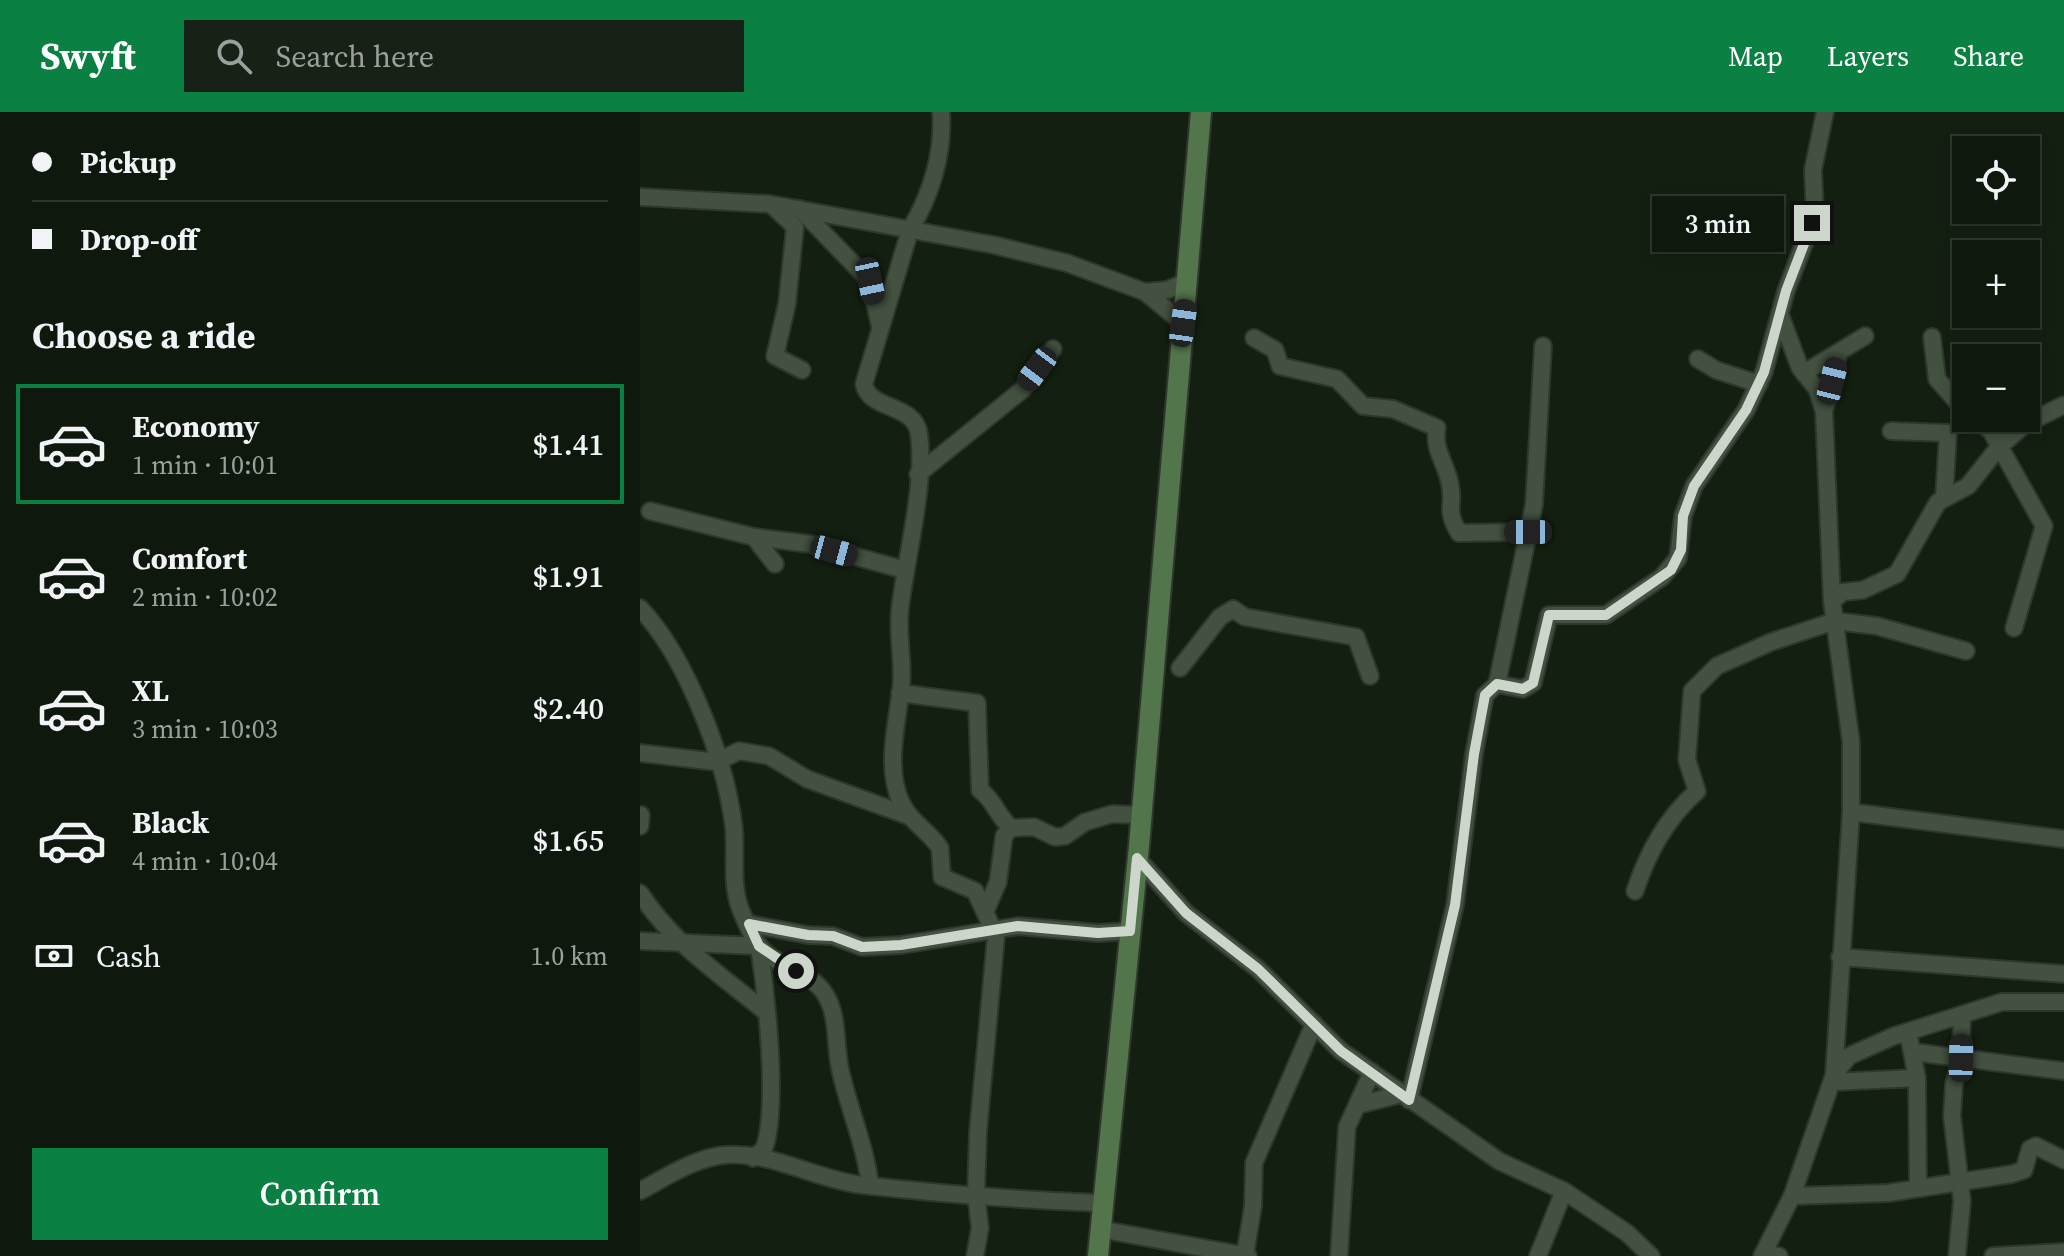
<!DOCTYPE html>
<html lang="en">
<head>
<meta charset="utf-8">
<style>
	:root { --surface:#0e180d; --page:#172116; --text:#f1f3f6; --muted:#9ba09d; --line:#2e372e; --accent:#0b8043 }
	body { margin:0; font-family:"Source Serif 4",serif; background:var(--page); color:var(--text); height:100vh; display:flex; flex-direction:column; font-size:30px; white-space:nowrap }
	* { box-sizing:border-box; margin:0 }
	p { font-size:26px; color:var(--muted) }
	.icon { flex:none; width:44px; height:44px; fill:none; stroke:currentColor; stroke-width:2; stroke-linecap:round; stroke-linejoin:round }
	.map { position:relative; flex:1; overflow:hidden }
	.panel { display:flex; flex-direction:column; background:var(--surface); width:640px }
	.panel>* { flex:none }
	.banner { display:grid; align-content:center; height:176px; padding:0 32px; background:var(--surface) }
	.buttons { position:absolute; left:1312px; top:24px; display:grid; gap:16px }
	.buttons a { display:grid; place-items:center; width:88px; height:88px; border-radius:0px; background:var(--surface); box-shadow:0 4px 12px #0003,0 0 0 2px var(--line); font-size:40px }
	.end { position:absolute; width:36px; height:36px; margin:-18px; border:10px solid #cdd6cb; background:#111; box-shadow:0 0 0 4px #111 }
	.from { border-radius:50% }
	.bubble { position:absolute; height:56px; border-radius:0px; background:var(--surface); box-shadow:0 4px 12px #0003,0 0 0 2px var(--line); font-size:26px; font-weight:600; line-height:56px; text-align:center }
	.car { position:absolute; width:24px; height:48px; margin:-24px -12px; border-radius:10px; box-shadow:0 0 6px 2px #0007; background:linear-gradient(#222 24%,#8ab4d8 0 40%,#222 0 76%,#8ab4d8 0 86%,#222 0) }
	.banner b { display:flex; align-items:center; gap:28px; height:76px; font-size:30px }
	.banner b+b { border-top:2px solid var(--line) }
	.banner i { width:20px; height:20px; background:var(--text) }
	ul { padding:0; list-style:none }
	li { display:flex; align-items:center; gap:24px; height:120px; margin:0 16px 12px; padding:0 16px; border:4px solid transparent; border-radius:0px }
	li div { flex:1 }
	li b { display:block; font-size:30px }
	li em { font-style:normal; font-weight:600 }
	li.selected { border-color:var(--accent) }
	li>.icon { width:72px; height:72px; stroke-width:1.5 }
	h2 { padding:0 32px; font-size:36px; line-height:96px }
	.pay { display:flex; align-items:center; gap:20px; height:88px; padding:0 32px; font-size:30px }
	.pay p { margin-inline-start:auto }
	.action { display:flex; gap:16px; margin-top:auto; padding:16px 32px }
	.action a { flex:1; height:92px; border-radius:0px; background:var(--accent); color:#fff; font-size:32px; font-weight:600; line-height:92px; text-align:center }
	header { display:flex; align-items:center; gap:48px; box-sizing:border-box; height:112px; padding:0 40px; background:var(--accent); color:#fff }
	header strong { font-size:38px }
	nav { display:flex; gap:44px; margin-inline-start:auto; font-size:28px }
	.search { width:560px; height:72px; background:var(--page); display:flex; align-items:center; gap:20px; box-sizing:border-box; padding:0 28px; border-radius:0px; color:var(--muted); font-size:30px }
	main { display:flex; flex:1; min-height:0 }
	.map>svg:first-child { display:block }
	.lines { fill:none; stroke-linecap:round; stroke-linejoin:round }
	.street-casing { stroke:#2f372d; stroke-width:20 }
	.secondary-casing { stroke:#2f372d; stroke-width:24 }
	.street { stroke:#425140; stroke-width:16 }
	.secondary { stroke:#52754c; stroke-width:20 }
	.route { stroke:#cdd6cb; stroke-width:10 }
</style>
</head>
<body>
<header>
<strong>Swyft</strong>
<div class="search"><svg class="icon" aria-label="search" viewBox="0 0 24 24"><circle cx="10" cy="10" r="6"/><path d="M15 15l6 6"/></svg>Search here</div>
<nav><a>Map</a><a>Layers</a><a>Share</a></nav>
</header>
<main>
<section class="panel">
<div class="banner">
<b><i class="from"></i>Pickup</b>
<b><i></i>Drop-off</b>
</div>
<h2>Choose a ride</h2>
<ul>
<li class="selected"><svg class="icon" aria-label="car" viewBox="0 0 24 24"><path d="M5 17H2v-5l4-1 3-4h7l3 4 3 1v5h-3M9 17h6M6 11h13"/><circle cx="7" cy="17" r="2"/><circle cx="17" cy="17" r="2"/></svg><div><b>Economy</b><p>1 min · 10:01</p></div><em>$1.41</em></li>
<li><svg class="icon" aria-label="car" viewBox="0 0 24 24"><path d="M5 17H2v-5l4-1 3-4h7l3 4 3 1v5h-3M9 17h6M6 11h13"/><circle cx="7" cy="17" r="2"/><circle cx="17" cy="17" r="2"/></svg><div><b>Comfort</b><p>2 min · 10:02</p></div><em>$1.91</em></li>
<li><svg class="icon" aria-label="car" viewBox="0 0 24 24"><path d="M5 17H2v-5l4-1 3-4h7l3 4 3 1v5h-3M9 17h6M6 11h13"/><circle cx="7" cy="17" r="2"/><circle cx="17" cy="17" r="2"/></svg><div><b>XL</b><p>3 min · 10:03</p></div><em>$2.40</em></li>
<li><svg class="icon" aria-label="car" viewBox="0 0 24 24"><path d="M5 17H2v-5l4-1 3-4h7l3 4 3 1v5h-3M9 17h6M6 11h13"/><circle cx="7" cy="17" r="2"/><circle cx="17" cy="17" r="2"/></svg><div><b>Black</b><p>4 min · 10:04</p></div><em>$1.65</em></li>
</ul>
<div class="pay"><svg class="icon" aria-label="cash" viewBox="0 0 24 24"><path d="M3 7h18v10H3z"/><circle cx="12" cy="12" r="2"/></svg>Cash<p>1.0 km</p></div>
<div class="action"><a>Confirm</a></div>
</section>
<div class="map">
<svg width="1424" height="1144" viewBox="0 0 1424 1144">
	<rect width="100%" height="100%" fill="#132011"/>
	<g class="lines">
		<g class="street-casing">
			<g id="street">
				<path d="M 301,0 C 304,41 291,83 270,118 L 224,272 C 229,299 275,291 279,322 C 286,372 266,445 260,497 C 257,524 264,550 261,576 C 257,612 245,656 261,690 C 269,709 289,719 300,736 L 302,765 L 335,779 L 356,824 L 338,1020 L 336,1082 L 340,1116 L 335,1144"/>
				<path d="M 0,85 L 130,92 L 354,133 L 427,151 L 505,180 L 543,211"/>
				<path d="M 132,93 L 155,115 L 147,192 L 135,244 L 162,258"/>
				<path d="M 160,97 L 230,169 L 240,214"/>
				<path d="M 505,180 L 527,178 L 549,169"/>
				<path d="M 1141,205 L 1160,256 L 1177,277 L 1184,299 L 1192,489 L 1211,630 L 1211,700 L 1194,963"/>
				<path d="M 1292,225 L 1297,267 L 1326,300"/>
				<path d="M 614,226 L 635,238 L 640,254 L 697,267 L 723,294 L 753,297 L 797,316 C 793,339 806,350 810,372 C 815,395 804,395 819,421 L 888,420"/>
				<path d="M 1058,247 L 1076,258 L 1119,272"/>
				<path d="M 1164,261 L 1225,224"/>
				<path d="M 1185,296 L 1199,240"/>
				<path d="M 1334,306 L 1351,319 L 1404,414 L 1374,516"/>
				<path d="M 1251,319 L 1308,321 L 1304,386"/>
				<path d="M 278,362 L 382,278 L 413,237"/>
				<path d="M 10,399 L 114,425 L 135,452"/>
				<path d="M 114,425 L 170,432 L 265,458"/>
				<path d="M 1192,489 L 1203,480 L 1223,478 L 1257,462 L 1298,390 L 1328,374 L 1358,336 L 1385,312 L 1424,293"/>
				<path d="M 0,496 C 47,546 86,648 94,717 C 96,741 91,772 100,796 C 104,806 112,825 119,834 C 135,854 167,858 183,879 C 200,902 194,935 201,961 C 210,1000 225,1033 230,1073"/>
				<path d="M 540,556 L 580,505 L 593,497 L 605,505 L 716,525 L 730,564"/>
				<path d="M 857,572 L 894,393 L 903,234"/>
				<path d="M 260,581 L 337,591 L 340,678 C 356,690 355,701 371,716"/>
				<path d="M 0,641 L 77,650 L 99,639 L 129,644 L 167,667 L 269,704"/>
				<path d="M 1211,700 L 1424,727"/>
				<path d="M 0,714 L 1,703"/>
				<path d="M 497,746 L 546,801 L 618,857 L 701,939 L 859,1049 L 924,1079 L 987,1121 L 1011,1144"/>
				<path d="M 995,779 C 1008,740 1026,707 1057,679 L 1047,648 L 1052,579 L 1077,554 L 1131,530 L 1195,509 L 1237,514 L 1326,539"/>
				<path d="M 0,781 C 32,831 82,864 127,901"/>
				<path d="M 345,800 L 358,770 L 364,724 L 371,716 L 394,715 L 415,725 L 425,724 L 445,710 L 472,702 L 501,703"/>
				<path d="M 109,812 L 168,823 L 193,824 L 222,835 L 261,833 L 378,814 L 458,821 L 490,819"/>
				<path d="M 0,829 L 119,834 C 126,879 139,995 124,1037 L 113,1046"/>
				<path d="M 1200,845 L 1424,862"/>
				<path d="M 1268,920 L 1277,966 L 1278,1075"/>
				<path d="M 1273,940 L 1424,959"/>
				<path d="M 1192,970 L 1277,966"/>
				<path d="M 769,988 L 815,793 L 834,642 L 845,583 L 857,572 L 883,577 L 893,571 L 909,503 L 966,503 L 1022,465 L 1038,446 L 1043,404 L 1054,374 L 1106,298 L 1124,260 L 1146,179 L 1175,103 L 1173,58 L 1185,0"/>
				<path d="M 718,993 L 761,982"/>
				<path d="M 0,1079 C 26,1065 55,1046 84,1043 C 131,1039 177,1068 222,1073 C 302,1082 381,1088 461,1091"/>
				<path d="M 1152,1084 L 1248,1081 L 1372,1062 L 1384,1058 L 1390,1037 L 1396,1034 L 1424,1048"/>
				<path d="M 459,1117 L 608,1144"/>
				<path d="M 1123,1142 L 1139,1144"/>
				<path d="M 605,1143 L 613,1094 L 614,1051 L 674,912"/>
				<path d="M 699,1144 L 707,1015 L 732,960"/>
				<path d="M 898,1144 L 924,1079"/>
				<path d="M 1122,1144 L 1152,1084 L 1194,963 L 1209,944 L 1254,924 L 1362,890 L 1424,890"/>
				<path d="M 1317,1144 L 1322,1089 L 1312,1004 L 1314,972 L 1321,946 L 1322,903"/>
				<path d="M 1353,1144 L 1424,1140"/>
			</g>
		</g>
		<g class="secondary-casing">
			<path id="secondary" d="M 458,1144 L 499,734 L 561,0"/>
		</g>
		<use href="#street" class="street"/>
		<use href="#secondary" class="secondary"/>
	</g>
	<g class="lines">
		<path class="route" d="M 156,859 L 119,834 L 109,812 L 168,823 L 193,824 L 222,835 L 261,833 L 378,814 L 458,821 L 490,819 L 497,746 L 546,801 L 618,857 L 701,939 L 769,988 L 815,793 L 834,642 L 845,583 L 857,572 L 883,577 L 893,571 L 909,503 L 966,503 L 1031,458 L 1041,438 L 1043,404 L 1054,374 L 1106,298 L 1124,260 L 1146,179 L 1172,111"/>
	</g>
</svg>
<div class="buttons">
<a><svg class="icon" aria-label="locate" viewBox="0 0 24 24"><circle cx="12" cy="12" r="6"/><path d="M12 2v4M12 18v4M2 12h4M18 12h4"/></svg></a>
<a>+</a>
<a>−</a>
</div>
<i class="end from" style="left:156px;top:859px"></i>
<i class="end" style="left:1172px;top:111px"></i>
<div class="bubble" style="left:1012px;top:84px;width:132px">3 min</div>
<i class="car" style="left:230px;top:169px;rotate:168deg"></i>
<i class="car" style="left:543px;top:211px;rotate:8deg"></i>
<i class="car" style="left:397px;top:257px;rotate:217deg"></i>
<i class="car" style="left:1192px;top:269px;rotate:14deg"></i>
<i class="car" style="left:888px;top:420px;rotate:270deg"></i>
<i class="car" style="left:194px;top:439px;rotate:105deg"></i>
<i class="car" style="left:1321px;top:946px;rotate:1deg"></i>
</div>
</main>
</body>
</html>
